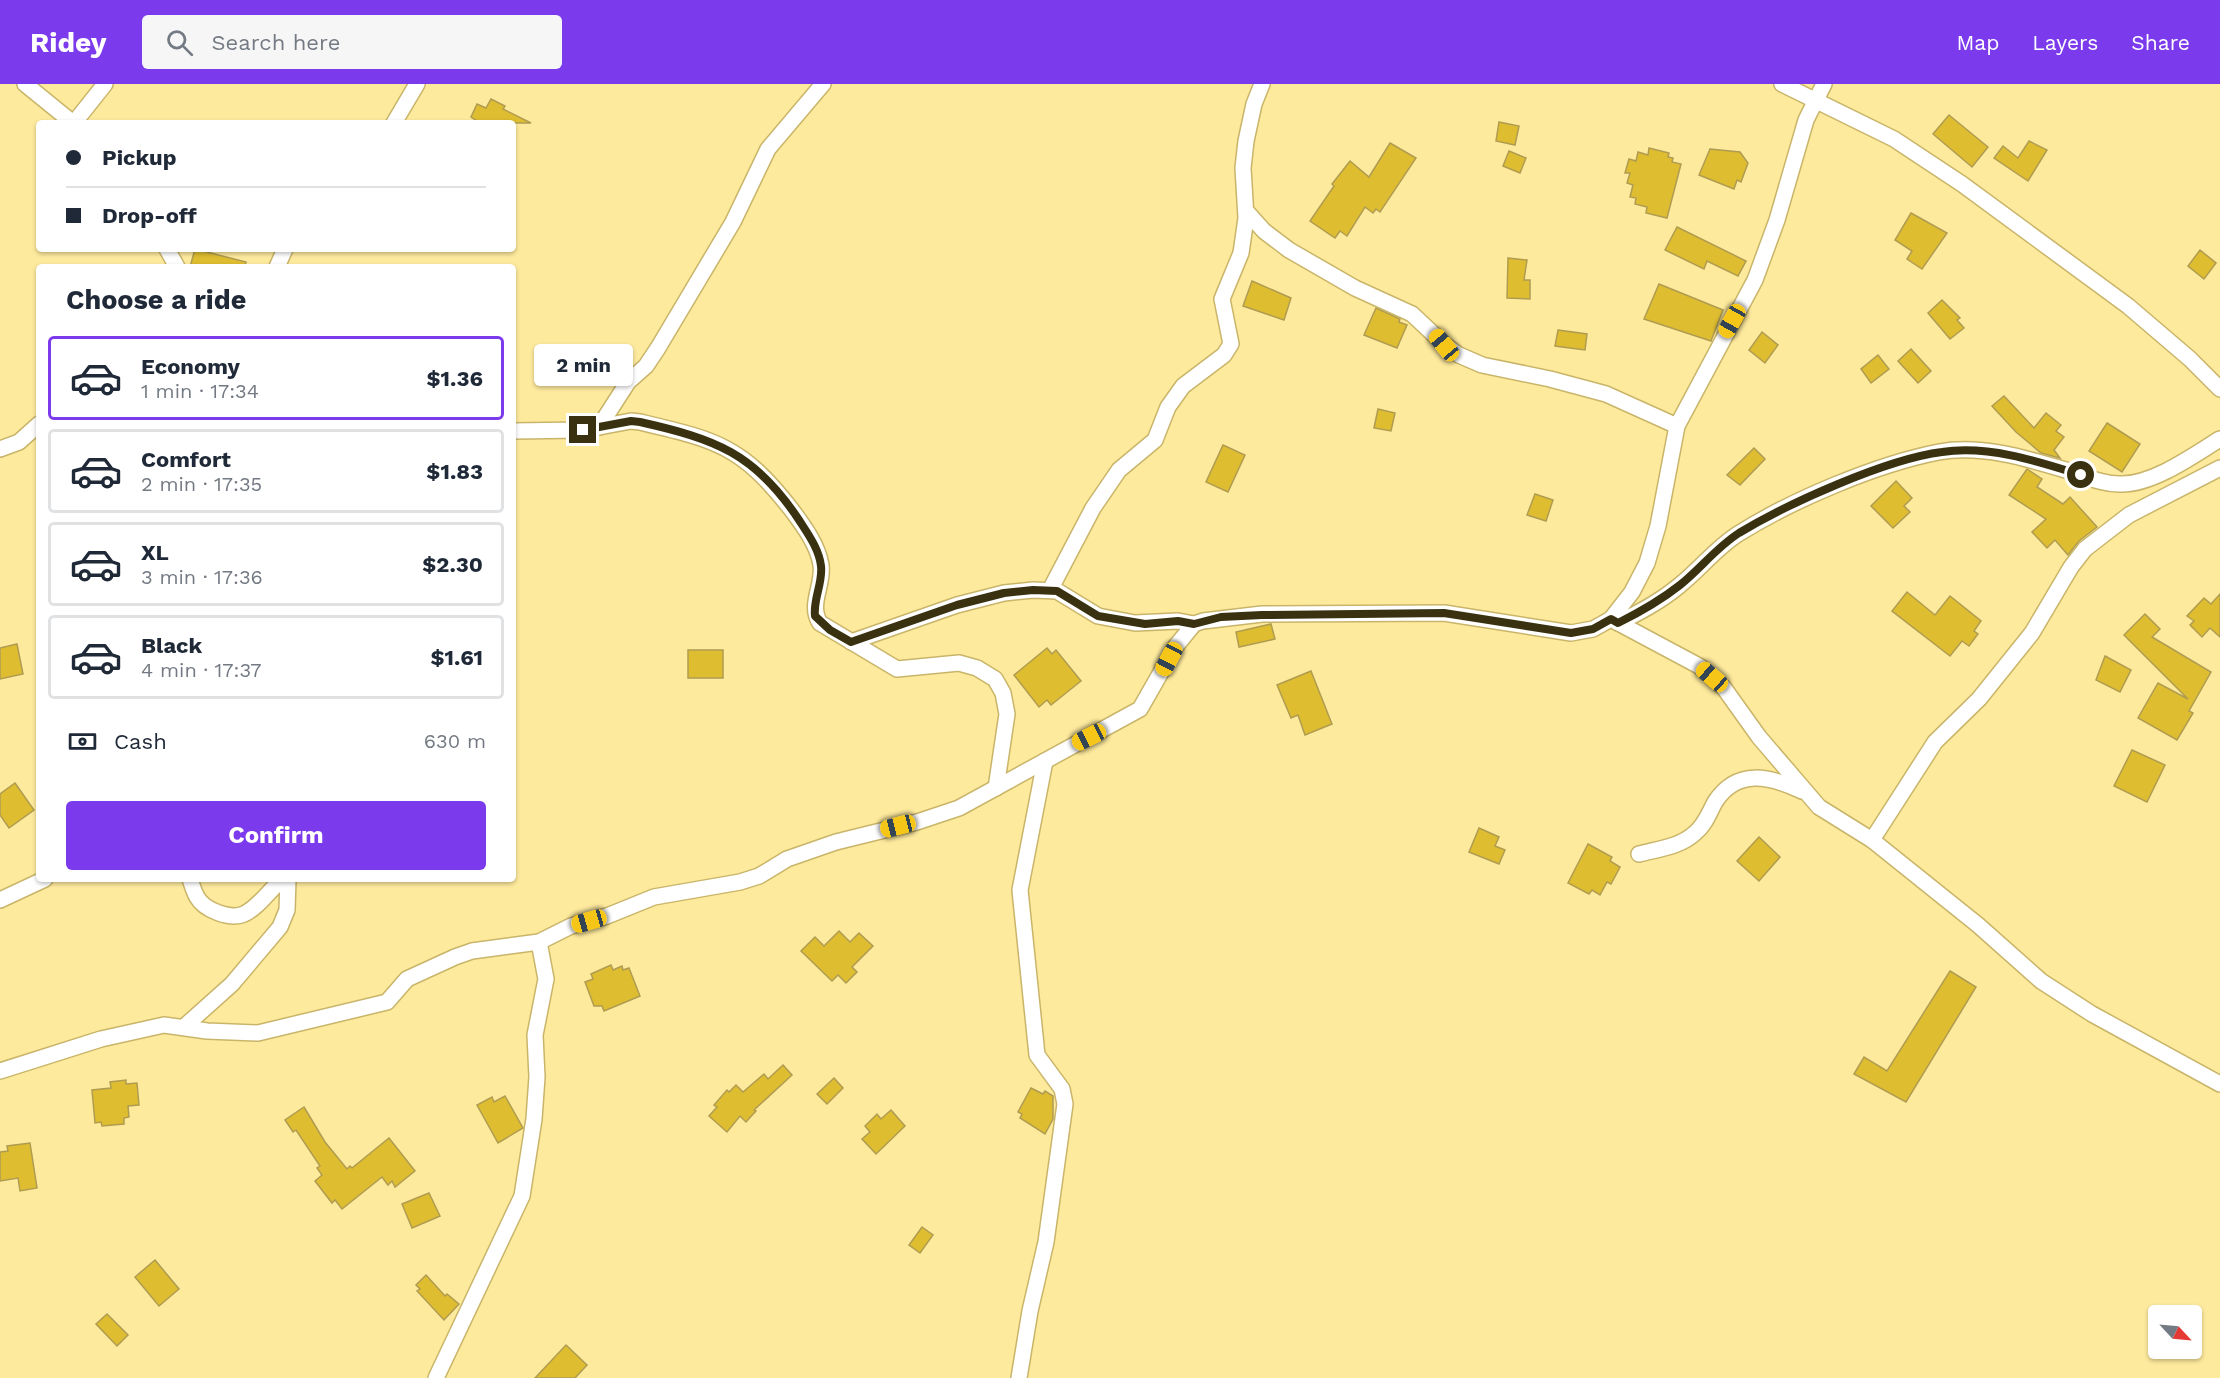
<!DOCTYPE html>
<html lang="en">
<head>
<meta charset="utf-8">
<style>
	:root { --surface:#fff; --page:#f6f6f7; --text:#1f2937; --muted:#747a83; --line:#e0e1e3; --accent:#7c3aed }
	body { margin:0; font-family:"Work Sans",sans-serif; background:var(--page); color:var(--text); height:100vh; display:flex; flex-direction:column; font-size:22px; white-space:nowrap }
	* { box-sizing:border-box; margin:0 }
	p { font-size:20px; color:var(--muted) }
	.icon { flex:none; width:33px; height:33px; fill:none; stroke:currentColor; stroke-width:2; stroke-linecap:round; stroke-linejoin:round }
	.map { position:relative; flex:1; overflow:hidden }
	.side { position:absolute; left:36px; top:180px; width:480px; height:618px; display:flex; flex-direction:column; background:var(--surface); border-radius:6px; box-shadow:0 2px 4px #0004 }
	.side>* { flex:none }
	.hud { position:absolute; left:36px; top:36px; width:480px; height:132px; border-radius:6px; box-shadow:0 2px 4px #0004; display:grid; align-content:center; height:132px; padding:0 30px; background:var(--surface) }
	.needle { width:39px; rotate:116deg }
	.tools { position:absolute; left:2148px; top:1221px; display:grid; gap:12px }
	.tools a { display:grid; place-items:center; width:54px; height:54px; border-radius:6px; background:var(--surface); box-shadow:0 2px 4px #0004; font-size:30px }
	.end { position:absolute; width:27px; height:27px; margin:-14px; border:8px solid #3a3111; background:#fff; box-shadow:0 0 0 3px #fff }
	.from { border-radius:50% }
	.bubble { position:absolute; height:42px; border-radius:6px; background:var(--surface); box-shadow:0 2px 4px #0004; font-size:20px; font-weight:700; line-height:42px; text-align:center }
	.car { position:absolute; width:18px; height:36px; margin:-18px -9px; border-radius:8px; box-shadow:0 0 4px 2px #0007; background:linear-gradient(#f5c518 24%,#345 0 40%,#f5c518 0 76%,#345 0 86%,#f5c518 0) }
	.hud b { display:flex; align-items:center; gap:21px; height:57px; font-size:22px }
	.hud b+b { border-top:2px solid var(--line) }
	.hud i { width:15px; height:15px; background:var(--text) }
	ul { padding:0; list-style:none }
	li { display:flex; align-items:center; gap:18px; height:84px; margin:0 12px 9px; padding:0 18px; border:3px solid var(--line); border-radius:6px }
	li div { flex:1 }
	li b { display:block; font-size:22px }
	li em { font-style:normal; font-weight:700 }
	li.selected { border-color:var(--accent) }
	li>.icon { width:54px; height:54px; stroke-width:1.5 }
	h2 { padding:0 30px; font-size:27px; line-height:72px }
	.pay { display:flex; align-items:center; gap:15px; height:66px; padding:0 30px; font-size:22px }
	.pay p { margin-inline-start:auto }
	.button { display:flex; gap:12px; margin-top:auto; padding:12px 30px }
	.button a { flex:1; height:69px; border-radius:6px; background:var(--accent); color:#fff; font-size:24px; font-weight:700; line-height:69px; text-align:center }
	header { display:flex; align-items:center; gap:36px; box-sizing:border-box; height:84px; padding:0 30px; background:var(--accent); color:#fff }
	header strong { font-size:28px }
	nav { display:flex; gap:33px; margin-inline-start:auto; font-size:21px }
	.search { width:420px; height:54px; background:var(--page); display:flex; align-items:center; gap:15px; box-sizing:border-box; padding:0 21px; border-radius:6px; color:var(--muted); font-size:22px }
	.map>svg:first-child { display:block }
	.building { fill:#debd30; stroke:#b09c51; stroke-width:1.5 }
	.lines { fill:none; stroke-linecap:round; stroke-linejoin:round }
	.minor-casing { stroke:#c9b56a; stroke-width:18 }
	.minor { stroke:#fff; stroke-width:15 }
	.route { stroke:#3a3111; stroke-width:8 }
</style>
</head>
<body>
<header>
<strong>Ridey</strong>
<div class="search"><svg class="icon" aria-label="search" viewBox="0 0 24 24"><circle cx="10" cy="10" r="6"/><path d="M15 15l6 6"/></svg>Search here</div>
<nav><a>Map</a><a>Layers</a><a>Share</a></nav>
</header>
<div class="map">
<svg width="2220" height="1294" viewBox="0 0 2220 1294">
	<rect width="100%" height="100%" fill="#feea9d"/>
	<g class="building">
		<path d="M 491,15 L 505,22 L 503,25 L 531,39 L 480,39 L 471,33 L 477,20 L 486,24 Z"/>
		<path d="M 1949,31 L 1988,63 L 1972,83 L 1933,50 Z"/>
		<path d="M 1499,38 L 1519,42 L 1515,61 L 1496,57 Z"/>
		<path d="M 2029,57 L 2047,66 L 2028,97 L 1994,74 L 2003,62 L 2018,74 Z"/>
		<path d="M 1390,59 L 1416,74 L 1380,128 L 1376,125 L 1373,129 L 1365,123 L 1347,152 L 1340,147 L 1335,154 L 1310,137 L 1334,102 L 1332,100 L 1350,77 L 1369,93 Z"/>
		<path d="M 1649,64 L 1669,69 L 1668,73 L 1673,74 L 1672,78 L 1681,80 L 1667,134 L 1646,129 L 1647,123 L 1635,120 L 1636,114 L 1630,113 L 1633,101 L 1627,99 L 1630,89 L 1625,89 L 1629,75 L 1636,77 L 1638,68 L 1648,71 Z"/>
		<path d="M 1710,65 L 1740,68 L 1748,79 L 1741,98 L 1737,96 L 1734,105 L 1699,91 Z"/>
		<path d="M 1509,67 L 1526,74 L 1520,89 L 1503,82 Z"/>
		<path d="M 1911,129 L 1947,149 L 1922,185 L 1907,175 L 1912,167 L 1895,156 Z"/>
		<path d="M 1677,143 L 1746,177 L 1738,192 L 1707,177 L 1704,185 L 1665,166 Z"/>
		<path d="M 195,165 L 246,178 L 245,183 L 190,183 Z"/>
		<path d="M 2200,166 L 2216,179 L 2204,195 L 2188,182 Z"/>
		<path d="M 1508,174 L 1527,176 L 1524,196 L 1530,196 L 1530,215 L 1507,214 Z"/>
		<path d="M 1252,197 L 1291,214 L 1284,236 L 1243,222 Z"/>
		<path d="M 1659,200 L 1723,226 L 1711,257 L 1644,235 Z"/>
		<path d="M 1942,216 L 1960,234 L 1957,236 L 1964,244 L 1950,255 L 1928,229 Z"/>
		<path d="M 1376,224 L 1400,235 L 1399,238 L 1407,241 L 1397,264 L 1364,251 Z"/>
		<path d="M 1558,246 L 1587,250 L 1585,266 L 1555,262 Z"/>
		<path d="M 1762,248 L 1778,261 L 1765,279 L 1749,266 Z"/>
		<path d="M 1911,265 L 1931,287 L 1918,299 L 1898,277 Z"/>
		<path d="M 1878,271 L 1889,285 L 1871,299 L 1861,285 Z"/>
		<path d="M 2004,312 L 2034,344 L 2046,329 L 2061,341 L 2056,347 L 2064,353 L 2054,366 L 2060,374 L 2041,369 L 2016,348 L 1992,322 Z"/>
		<path d="M 1378,325 L 1395,329 L 1391,347 L 1374,344 Z"/>
		<path d="M 2107,339 L 2140,360 L 2122,388 L 2089,367 Z"/>
		<path d="M 1223,361 L 1245,371 L 1228,408 L 1206,398 Z"/>
		<path d="M 1754,364 L 1765,375 L 1740,401 L 1727,391 Z"/>
		<path d="M 2027,385 L 2042,395 L 2037,403 L 2063,420 L 2070,413 L 2097,443 L 2079,457 L 2068,471 L 2055,456 L 2047,464 L 2032,448 L 2046,435 L 2009,411 Z"/>
		<path d="M 1896,397 L 1912,414 L 1904,422 L 1910,428 L 1893,444 L 1871,422 Z"/>
		<path d="M 1535,410 L 1553,416 L 1546,437 L 1527,431 Z"/>
		<path d="M 1907,508 L 1935,531 L 1950,512 L 1981,537 L 1974,547 L 1978,550 L 1969,562 L 1962,557 L 1950,572 L 1892,527 Z"/>
		<path d="M 2220,510 L 2220,553 L 2210,544 L 2202,553 L 2190,541 L 2194,537 L 2187,532 L 2204,514 L 2211,520 Z"/>
		<path d="M 2145,530 L 2160,545 L 2152,553 L 2211,588 L 2189,627 L 2193,629 L 2177,656 L 2138,634 L 2158,599 L 2188,615 L 2124,551 Z"/>
		<path d="M 1271,540 L 1275,555 L 1239,563 L 1236,548 Z"/>
		<path d="M 17,560 L 23,590 L 0,595 L 0,564 Z"/>
		<path d="M 1047,564 L 1052,570 L 1056,566 L 1081,597 L 1051,621 L 1047,616 L 1039,623 L 1014,591 Z"/>
		<rect x="688" y="566" width="35" height="28"/>
		<path d="M 2105,572 L 2131,586 L 2120,608 L 2096,596 Z"/>
		<path d="M 1311,587 L 1332,640 L 1305,651 L 1298,631 L 1291,634 L 1277,601 Z"/>
		<path d="M 2132,666 L 2165,681 L 2147,718 L 2114,702 Z"/>
		<path d="M 15,699 L 34,726 L 9,744 L 0,731 L 0,710 Z"/>
		<path d="M 1479,744 L 1499,753 L 1495,762 L 1505,766 L 1499,780 L 1469,768 Z"/>
		<path d="M 1759,753 L 1780,773 L 1759,797 L 1737,777 Z"/>
		<path d="M 1588,760 L 1612,773 L 1610,777 L 1620,783 L 1611,800 L 1607,798 L 1600,811 L 1592,806 L 1589,810 L 1568,799 Z"/>
		<path d="M 839,847 L 850,858 L 859,849 L 873,862 L 852,883 L 857,888 L 846,899 L 838,891 L 832,897 L 801,867 L 815,853 L 824,862 Z"/>
		<path d="M 611,881 L 613,886 L 622,882 L 623,886 L 629,884 L 640,912 L 604,927 L 602,922 L 594,922 L 585,898 L 593,895 L 591,890 Z"/>
		<path d="M 1950,887 L 1976,903 L 1906,1018 L 1854,990 L 1864,973 L 1887,987 Z"/>
		<path d="M 783,981 L 792,991 L 754,1026 L 756,1027 L 746,1038 L 740,1032 L 727,1048 L 709,1032 L 717,1023 L 714,1021 L 727,1006 L 729,1008 L 736,1001 L 743,1008 L 764,990 L 768,995 Z"/>
		<path d="M 834,994 L 843,1004 L 827,1020 L 817,1010 Z"/>
		<path d="M 126,996 L 126,1000 L 137,999 L 139,1021 L 128,1022 L 129,1033 L 124,1034 L 124,1040 L 102,1042 L 101,1038 L 95,1039 L 92,1006 L 111,1004 L 110,998 Z"/>
		<path d="M 1031,1004 L 1043,1010 L 1045,1007 L 1053,1012 L 1053,1035 L 1045,1050 L 1020,1034 L 1022,1030 L 1018,1028 Z"/>
		<path d="M 505,1012 L 523,1044 L 498,1059 L 477,1021 L 492,1013 L 494,1018 Z"/>
		<path d="M 304,1023 L 325,1058 L 347,1085 L 350,1082 L 352,1084 L 389,1054 L 415,1087 L 395,1103 L 392,1097 L 388,1101 L 382,1093 L 342,1125 L 335,1116 L 332,1119 L 315,1097 L 322,1091 L 317,1084 L 320,1082 L 296,1046 L 293,1048 L 285,1036 Z"/>
		<path d="M 891,1026 L 905,1042 L 876,1070 L 862,1055 L 870,1048 L 865,1042 L 877,1030 L 881,1035 Z"/>
		<path d="M 30,1059 L 37,1104 L 20,1107 L 18,1094 L 0,1097 L 0,1068 L 8,1067 L 7,1062 Z"/>
		<path d="M 429,1109 L 440,1132 L 412,1144 L 402,1120 Z"/>
		<path d="M 922,1143 L 933,1151 L 920,1169 L 909,1161 Z"/>
		<path d="M 155,1176 L 179,1205 L 159,1222 L 135,1193 Z"/>
		<path d="M 426,1191 L 445,1212 L 447,1210 L 459,1220 L 444,1236 L 417,1207 L 420,1205 L 416,1201 Z"/>
		<path d="M 107,1230 L 128,1251 L 117,1262 L 96,1240 Z"/>
		<path d="M 566,1261 L 587,1281 L 575,1294 L 535,1294 Z"/>
	</g>
	<g class="lines">
		<g class="minor-casing">
			<g id="minor">
				<path d="M 25,0 L 73,39"/>
				<path d="M 1782,0 L 1894,55 L 1962,100 L 2128,222 L 2190,275 L 2220,305"/>
				<path d="M 74,39 L 105,0"/>
				<path d="M 394,39 L 417,0"/>
				<path d="M 1246,127 L 1264,147 L 1289,166 L 1355,204 L 1412,230 L 1445,261 L 1459,271 L 1482,281 L 1550,295 L 1606,310 L 1677,342"/>
				<path d="M 167,165 L 177,183"/>
				<path d="M 277,183 L 285,165"/>
				<path d="M 599,343 L 628,298 L 646,282 L 658,264 L 733,138 L 768,65 L 823,0"/>
				<path d="M 513,347 L 583,346 L 631,337 L 640,338 C 716,356 741,361 791,425 C 803,441 818,461 821,481 C 824,501 808,521 820,539 L 897,585 L 959,579 L 977,584 L 995,595 L 1003,609 L 1007,630 L 996,704"/>
				<path d="M 0,365 L 19,358 L 39,340"/>
				<path d="M 1050,506 L 1093,424 L 1119,386 L 1155,356 L 1168,323 L 1183,302 L 1224,271 L 1231,260 L 1222,215 L 1241,169 L 1246,134 L 1243,84 L 1246,57 L 1254,20 L 1262,0"/>
				<path d="M 1611,535 L 1699,582 L 1724,604 L 1759,653 L 1819,723 L 1872,756 L 1978,841 L 2041,897 L 2092,930 L 2220,1000"/>
				<path d="M 1618,539 C 1640,528 1661,517 1680,501 C 1700,485 1716,464 1738,450 C 1792,416 1877,380 1939,368 C 1981,360 2029,375 2069,387 C 2085,392 2104,401 2122,400 C 2154,400 2194,371 2220,355"/>
				<path d="M 851,558 L 957,521 L 1004,509 L 1033,506 L 1057,507 L 1098,532 L 1135,539 L 1178,537 L 1194,540"/>
				<path d="M 1872,756 L 1935,658 L 1979,615 L 2032,549 L 2071,483 L 2085,465 L 2129,431 L 2220,384"/>
				<path d="M 1639,770 C 1658,765 1680,763 1695,749 C 1705,741 1709,729 1715,718 C 1737,684 1770,692 1802,707"/>
				<path d="M 190,795 C 192,801 194,808 197,813 C 204,826 230,836 244,830 C 259,823 270,805 283,795"/>
				<path d="M 0,816 L 45,795"/>
				<path d="M 185,942 L 232,900 L 280,843 L 287,826 L 288,795"/>
				<path d="M 0,987 L 101,955 L 164,941 L 207,947 L 258,949 L 387,918 L 407,895 L 455,873 L 472,867 L 539,858 L 571,842 L 607,832 L 654,813 L 740,798 L 759,792 L 787,775 L 836,758 L 917,738 L 959,724 L 1140,625 L 1176,562 L 1194,540 L 1203,537 L 1262,530 L 1444,529 L 1571,549 L 1593,545 L 1611,535 L 1632,508 L 1647,479 L 1658,442 L 1677,342 L 1755,196 L 1777,136 L 1806,36 L 1824,0"/>
				<path d="M 436,1294 L 522,1112 L 534,1035 L 537,993 L 535,951 L 546,895 L 539,858"/>
				<path d="M 1019,1294 L 1030,1227 L 1046,1158 L 1065,1020 L 1062,1005 L 1037,971 L 1020,806 L 1045,677"/>
			</g>
		</g>
		<use href="#minor" class="minor"/>
	</g>
	<g class="lines">
		<path class="route" d="M 583,346 L 631,337 L 640,338 C 715,355 755,369 799,436 C 808,450 819,465 821,482 C 823,499 813,515 815,532 L 830,546 L 851,558 L 957,521 L 1004,509 L 1033,506 L 1057,507 L 1098,532 L 1145,540 L 1178,537 L 1194,540 L 1221,533 L 1262,531 L 1444,529 L 1571,549 L 1593,545 L 1611,535 L 1618,539 C 1640,528 1661,516 1680,501 C 1700,485 1717,463 1739,449 C 1787,420 1886,375 1942,368 C 1988,361 2037,377 2081,391"/>
	</g>
</svg>
<div class="tools">
<a><svg class="needle" viewBox="-14 -14 28 28"><path d="M0-13l5 13h-10z" fill="#e53935"/><path d="M0 13l5-13h-10z" fill="#747a83"/></svg></a>
</div>
<i class="end from" style="left:2081px;top:391px"></i>
<i class="end" style="left:583px;top:346px"></i>
<div class="bubble" style="left:534px;top:260px;width:99px">2 min</div>
<i class="car" style="left:1732px;top:237px;rotate:209deg"></i>
<i class="car" style="left:1444px;top:261px;rotate:320deg"></i>
<i class="car" style="left:1169px;top:575px;rotate:208deg"></i>
<i class="car" style="left:1712px;top:593px;rotate:311deg"></i>
<i class="car" style="left:1089px;top:653px;rotate:243deg"></i>
<i class="car" style="left:898px;top:742px;rotate:256deg"></i>
<i class="car" style="left:589px;top:837px;rotate:254deg"></i>
<div class="hud">
<b><i class="from"></i>Pickup</b>
<b><i></i>Drop-off</b>
</div>
<section class="side">
<h2>Choose a ride</h2>
<ul>
<li class="selected"><svg class="icon" aria-label="car" viewBox="0 0 24 24"><path d="M5 17H2v-5l4-1 3-4h7l3 4 3 1v5h-3M9 17h6M6 11h13"/><circle cx="7" cy="17" r="2"/><circle cx="17" cy="17" r="2"/></svg><div><b>Economy</b><p>1 min · 17:34</p></div><em>$1.36</em></li>
<li><svg class="icon" aria-label="car" viewBox="0 0 24 24"><path d="M5 17H2v-5l4-1 3-4h7l3 4 3 1v5h-3M9 17h6M6 11h13"/><circle cx="7" cy="17" r="2"/><circle cx="17" cy="17" r="2"/></svg><div><b>Comfort</b><p>2 min · 17:35</p></div><em>$1.83</em></li>
<li><svg class="icon" aria-label="car" viewBox="0 0 24 24"><path d="M5 17H2v-5l4-1 3-4h7l3 4 3 1v5h-3M9 17h6M6 11h13"/><circle cx="7" cy="17" r="2"/><circle cx="17" cy="17" r="2"/></svg><div><b>XL</b><p>3 min · 17:36</p></div><em>$2.30</em></li>
<li><svg class="icon" aria-label="car" viewBox="0 0 24 24"><path d="M5 17H2v-5l4-1 3-4h7l3 4 3 1v5h-3M9 17h6M6 11h13"/><circle cx="7" cy="17" r="2"/><circle cx="17" cy="17" r="2"/></svg><div><b>Black</b><p>4 min · 17:37</p></div><em>$1.61</em></li>
</ul>
<div class="pay"><svg class="icon" aria-label="cash" viewBox="0 0 24 24"><path d="M3 7h18v10H3z"/><circle cx="12" cy="12" r="2"/></svg>Cash<p>630 m</p></div>
<div class="button"><a>Confirm</a></div>
</section>
</div>
</body>
</html>
